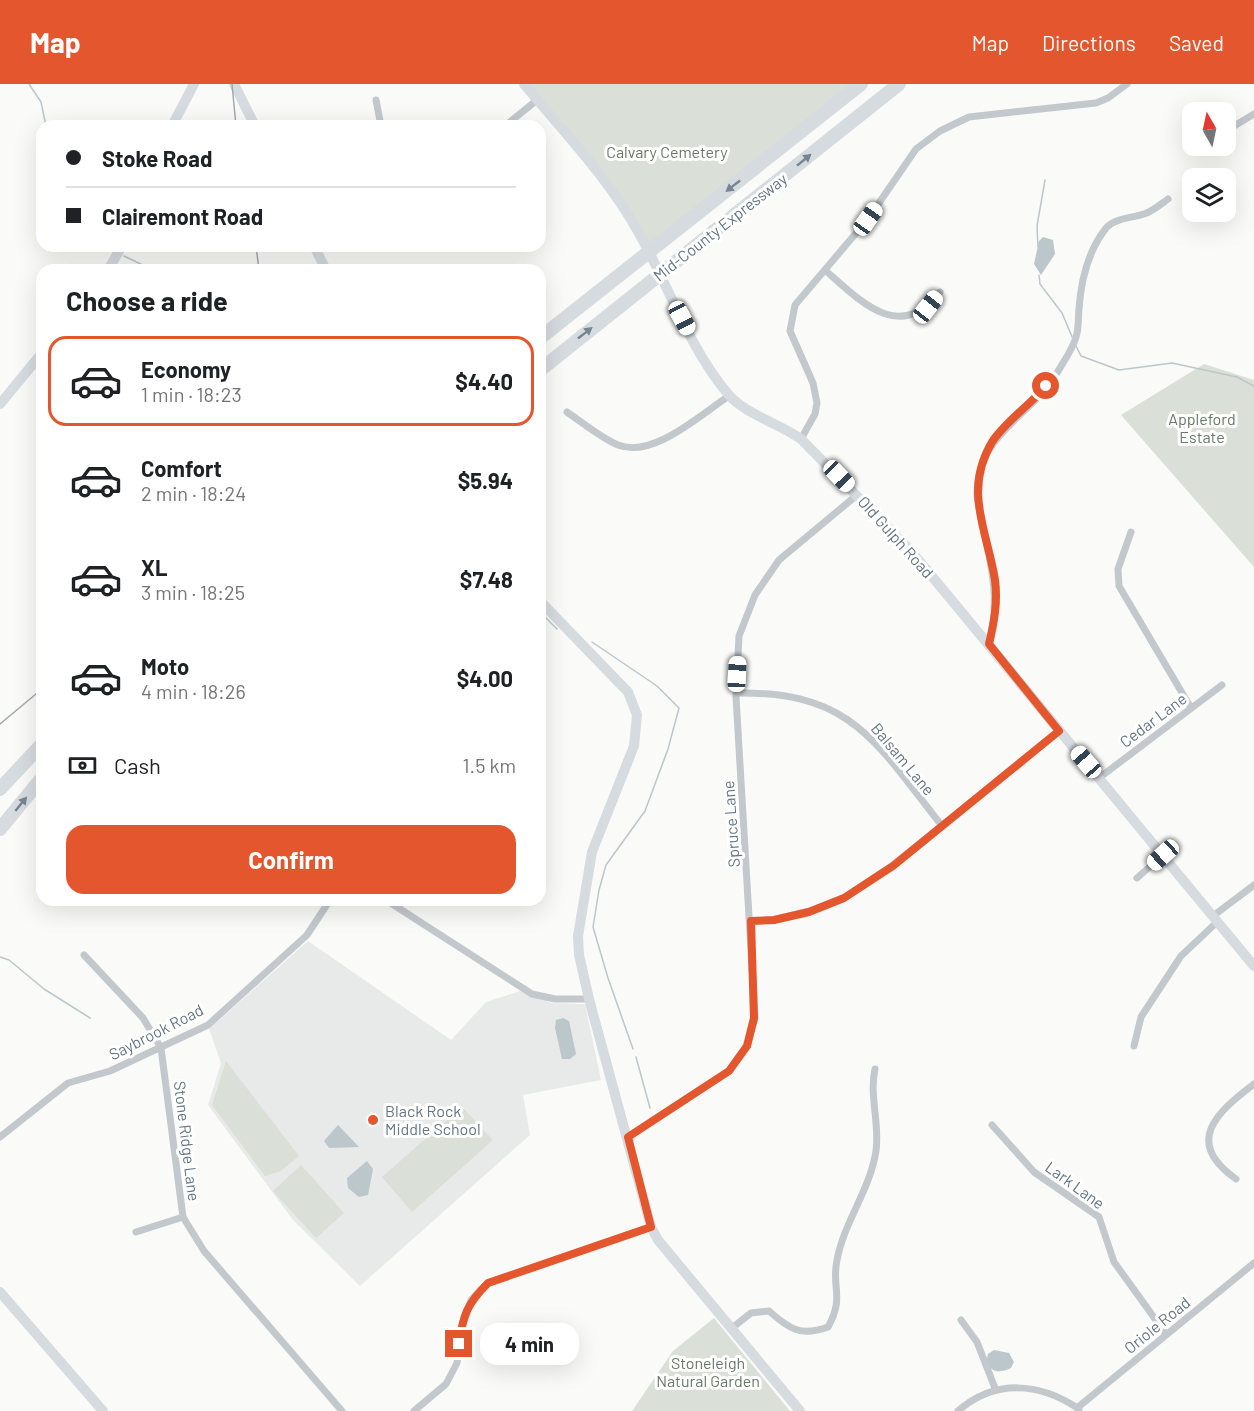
<!DOCTYPE html>
<html lang="en">
<head>
<meta charset="utf-8">
<style>
	:root { --surface:#fff; --page:#f6f6f6; --text:#202124; --muted:#757577; --line:#e0e0e0; --accent:#e4572e }
	body { margin:0; font-family:Barlow,sans-serif; background:var(--page); color:var(--text); height:100vh; display:flex; flex-direction:column; font-size:22px; white-space:nowrap }
	* { box-sizing:border-box; margin:0 }
	p { font-size:20px; color:var(--muted) }
	.icon { flex:none; width:33px; height:33px; fill:none; stroke:currentColor; stroke-width:2; stroke-linecap:round; stroke-linejoin:round }
	.map { position:relative; flex:1; overflow:hidden }
	.details { position:absolute; left:36px; top:180px; width:510px; height:642px; display:flex; flex-direction:column; background:var(--surface); border-radius:18px; box-shadow:0 6px 24px #0002 }
	.details>* { flex:none }
	.top-card { position:absolute; left:36px; top:36px; width:510px; height:132px; border-radius:18px; box-shadow:0 6px 24px #0002; display:grid; align-content:center; height:132px; padding:0 30px; background:var(--surface) }
	.needle { width:39px; rotate:351deg }
	.controls { position:absolute; left:1182px; top:18px; display:grid; gap:12px }
	.controls a { display:grid; place-items:center; width:54px; height:54px; border-radius:12px; background:var(--surface); box-shadow:0 6px 24px #0002; font-size:30px }
	.end { position:absolute; width:27px; height:27px; margin:-14px; border:8px solid #e4572e; background:#fff; box-shadow:0 0 0 3px #fff }
	.from { border-radius:50% }
	.bubble { position:absolute; height:42px; border-radius:18px; background:var(--surface); box-shadow:0 6px 24px #0002; font-size:20px; font-weight:700; line-height:42px; text-align:center }
	.car { position:absolute; width:18px; height:36px; margin:-18px -9px; border-radius:8px; box-shadow:0 0 4px 2px #0007; background:linear-gradient(#fff 24%,#345 0 40%,#fff 0 76%,#345 0 86%,#fff 0) }
	.top-card b { display:flex; align-items:center; gap:21px; height:57px; font-size:22px }
	.top-card b+b { border-top:2px solid var(--line) }
	.top-card i { width:15px; height:15px; background:var(--text) }
	ul { padding:0; list-style:none }
	li { display:flex; align-items:center; gap:18px; height:90px; margin:0 12px 9px; padding:0 18px; border:3px solid transparent; border-radius:18px }
	li div { flex:1 }
	li b { display:block; font-size:22px }
	li em { font-style:normal; font-weight:700 }
	li.selected { border-color:var(--accent) }
	li>.icon { width:54px; height:54px; stroke-width:1.5 }
	h2 { padding:0 30px; font-size:27px; line-height:72px }
	.pay { display:flex; align-items:center; gap:15px; height:66px; padding:0 30px; font-size:22px }
	.pay p { margin-inline-start:auto }
	.action { display:flex; gap:12px; margin-top:auto; padding:12px 30px }
	.action a { flex:1; height:69px; border-radius:18px; background:var(--accent); color:#fff; font-size:24px; font-weight:700; line-height:69px; text-align:center }
	header { display:flex; align-items:center; gap:36px; box-sizing:border-box; height:84px; padding:0 30px; background:var(--accent); color:#fff }
	header strong { font-size:28px }
	nav { display:flex; gap:33px; margin-inline-start:auto; font-size:21px }
	.map>svg:first-child { display:block }
	.built { fill:#e8e9e9 }
	.green { fill:#dadfd7 }
	.water { fill:#bbc7cb }
	.lines { fill:none; stroke-linecap:round; stroke-linejoin:round }
	.stream { stroke:#bbc7cb; stroke-width:1.5 }
	.street { stroke:#c3c8cc; stroke-width:7 }
	.secondary { stroke:#d6dbdf; stroke-width:10 }
	.primary { stroke:#d6dbdf; stroke-width:10 }
	.highway { stroke:#d6dbdf; stroke-width:14 }
	.tram { stroke:#a2aab0; stroke-width:1.5 }
	.oneway { fill:#768591 }
	.route { stroke:#e4572e; stroke-width:8 }
	.poi-dot { fill:#e4572e; stroke:#fff; stroke-width:2 }
	.labels { text-anchor:middle; stroke-width:6; stroke-linejoin:round; paint-order:stroke }
	.park-label { font-size:16px; fill:#687a64; stroke:#fff }
	.street-label { font-size:16px; fill:#657683; stroke:#fff }
	.poi-label { font-size:16px; fill:#657683; stroke:#fff; text-anchor:start }
</style>
</head>
<body>
<header>
<strong>Map</strong>
<nav><a>Map</a><a>Directions</a><a>Saved</a></nav>
</header>
<div class="map">
<svg width="1254" height="1327" viewBox="0 0 1254 1327">
	<rect width="100%" height="100%" fill="#fafaf8"/>
	<path class="built" d="M 308,857 L 451,956 L 486,918 L 520,907 L 552,919 L 585,920 L 601,996 L 523,1011 L 530,1051 L 360,1202 L 293,1136 L 208,1021 L 221,979 L 209,945 Z"/>
	<g class="green">
		<path d="M 524,0 L 861,0 L 654,165 Z"/>
		<path d="M 1204,280 L 1254,296 L 1254,483 L 1121,331 Z"/>
		<path d="M 226,977 L 299,1072 L 281,1087 L 265,1092 L 212,1021 Z"/>
		<path d="M 462,1023 L 493,1056 L 412,1128 L 382,1093 Z"/>
		<path d="M 301,1081 L 344,1129 L 316,1154 L 273,1107 Z"/>
		<path d="M 714,1234 L 790,1327 L 632,1327 L 673,1267 Z"/>
	</g>
	<g class="water">
		<path d="M 1043,153 L 1053,156 L 1055,170 L 1041,191 L 1034,180 L 1039,157 Z"/>
		<path d="M 563,934 L 569,937 L 576,970 L 570,975 L 562,975 L 555,944 L 556,936 Z"/>
		<path d="M 338,1041 L 359,1063 L 329,1064 L 324,1057 Z"/>
		<path d="M 367,1077 L 373,1085 L 368,1111 L 359,1113 L 348,1104 L 347,1094 Z"/>
		<path d="M 994,1266 L 1009,1269 L 1014,1278 L 1011,1284 C 1000,1289 993,1289 986,1279 L 988,1270 Z"/>
	</g>
	<g class="lines">
		<g class="stream">
			<path d="M 29,0 L 41,18 L 46,42"/>
			<path d="M 105,162 L 107,166"/>
			<path d="M 1038,163 L 1037,142 L 1045,96"/>
			<path d="M 124,172 L 153,186"/>
			<path d="M 1039,191 L 1040,200 L 1062,229 L 1073,255"/>
			<path d="M 1076,262 L 1081,272 L 1119,286 L 1172,279 L 1237,293 L 1254,302"/>
			<path d="M 540,528 L 557,545"/>
			<path d="M 592,558 L 657,602 L 679,624 L 668,665 L 645,727 L 606,781 L 599,806 L 593,843 L 608,894 L 633,965"/>
			<path d="M 0,873 L 9,876 L 44,905 L 90,934"/>
			<path d="M 636,973 L 650,1024"/>
		</g>
		<g class="street">
			<path d="M 376,16 L 381,42"/>
			<path d="M 505,42 L 537,16"/>
			<path d="M 1226,47 L 1254,30"/>
			<path d="M 1208,68 L 1214,62"/>
			<path d="M 825,186 C 860,217 900,260 940,208"/>
			<path d="M 567,328 C 583,339 601,354 618,361 C 653,375 701,330 729,312"/>
			<path d="M 801,355 L 815,330 L 817,319 L 813,299 L 790,247 L 795,221 L 868,135 L 916,65 L 940,47 L 969,33 L 1096,19 L 1108,14 L 1127,0"/>
			<path d="M 1131,448 L 1118,485 L 1119,502 L 1191,624"/>
			<path d="M 989,560 C 1003,503 986,468 977,412 C 976,350 1029,335 1057,289 C 1063,278 1073,265 1076,253 C 1079,244 1078,234 1079,225 C 1081,196 1088,167 1106,144 C 1115,134 1132,134 1144,130 C 1153,127 1161,120 1168,115"/>
			<path d="M 736,609 C 853,607 876,659 942,742"/>
			<path d="M 1099,694 L 1222,601"/>
			<path d="M 1137,794 L 1163,771"/>
			<path d="M 386,816 L 532,910 L 555,915 L 589,915"/>
			<path d="M 1213,832 L 1254,801"/>
			<path d="M 751,837 L 774,836 L 809,827 L 844,814 L 893,781 L 1059,647"/>
			<path d="M 84,871 L 143,934 L 161,964 L 183,1133 L 204,1167 L 342,1327"/>
			<path d="M 1134,962 L 1141,933 L 1181,872 L 1217,838"/>
			<path d="M 992,1041 L 1034,1088 L 1099,1133 L 1114,1178 L 1166,1250"/>
			<path d="M 0,1053 L 68,999 L 110,987 L 208,941 L 307,851 L 330,816"/>
			<path d="M 628,1053 L 729,987 L 747,962 L 755,934 L 736,613 L 739,552 L 755,511 L 779,476 L 857,411"/>
			<path d="M 1236,1095 C 1183,1058 1217,1028 1254,1000"/>
			<path d="M 136,1148 L 183,1133"/>
			<path d="M 961,1236 L 977,1258 L 995,1304"/>
			<path d="M 732,1244 L 751,1229 L 769,1227 C 789,1245 801,1253 828,1243 C 845,1213 831,1203 837,1176 C 844,1138 870,1106 876,1067 C 880,1040 869,1012 875,985"/>
			<path d="M 1077,1324 L 1254,1179"/>
			<path d="M 414,1327 L 446,1300 L 457,1279 L 462,1241 L 471,1216 L 488,1199 L 651,1143"/>
			<path d="M 958,1327 C 995,1295 1039,1298 1079,1325"/>
		</g>
		<g class="secondary">
			<path d="M 524,0 C 564,48 610,96 640,151 C 669,203 689,264 728,310 C 746,331 779,339 801,355 L 911,467 L 1254,882"/>
			<path d="M 172,42 L 194,0"/>
			<path d="M 108,186 L 122,162"/>
			<path d="M 0,320 L 42,269"/>
			<path d="M 0,1208 L 103,1327"/>
		</g>
		<g class="primary">
			<path d="M 234,0 L 255,42"/>
			<path d="M 314,162 L 326,186"/>
			<path d="M 540,517 L 628,608 L 637,631 L 634,662 L 592,768 L 578,852 L 579,871 L 589,915 L 651,1143 L 658,1156 L 800,1327"/>
		</g>
		<g class="highway">
			<path d="M 540,254 L 861,0"/>
			<path d="M 540,286 L 899,0"/>
			<path d="M 0,705 L 42,660"/>
			<path d="M 0,745 L 42,694"/>
		</g>
		<g class="tram">
			<path d="M 232,0 L 236,42"/>
			<path d="M 256,162 L 259,186"/>
			<path d="M 0,640 L 42,605"/>
		</g>
	</g>
	<defs><path id="oneway-solid" d="M-6-.8H1V-3.2L6.5 0L1 3.2V.8H-6Z" transform="scale(1.5)"/></defs>
	<g class="oneway">
		<use href="#oneway-solid" transform="translate(804 76) rotate(-39)"/>
		<use href="#oneway-solid" transform="translate(733 102) rotate(142)"/>
		<use href="#oneway-solid" transform="translate(585 249) rotate(-38)"/>
		<use href="#oneway-solid" transform="translate(21 720) rotate(-51)"/>
	</g>
	<g class="lines">
		<path class="route" d="M 459,1260 C 463,1231 467,1220 488,1199 L 651,1143 L 628,1053 L 729,987 L 747,962 L 754,934 L 751,837 L 774,836 L 809,828 L 844,814 L 893,782 L 1059,647 L 989,560 C 994,539 998,518 995,496 C 987,446 963,407 992,358 C 1005,338 1030,321 1046,302"/>
	</g>
	<circle class="poi-dot" cx="373" cy="1036" r="6"/>
	<g class="labels">
		<g class="park-label">
			<text x="667" y="74">Calvary Cemetery</text>
			<text x="1202" y="341">Appleford<tspan x="1202" dy="18">Estate</tspan></text>
			<text x="708" y="1285">Stoneleigh<tspan x="708" dy="18">Natural Garden</tspan></text>
		</g>
		<g class="street-label">
			<text transform="translate(720 143) rotate(-38)" y="6">Mid-County Expressway</text>
			<text transform="translate(896 453) rotate(48)" y="6">Old Gulph Road</text>
			<text transform="translate(1153 636) rotate(-37)" y="6">Cedar Lane</text>
			<text transform="translate(903 675) rotate(50)" y="6">Balsam Lane</text>
			<text transform="translate(731 740) rotate(-94)" y="6">Spruce Lane</text>
			<text transform="translate(156 948) rotate(-27)" y="6">Saybrook Road</text>
			<text transform="translate(187 1057) rotate(83)" y="6">Stone Ridge Lane</text>
			<text transform="translate(1075 1101) rotate(36)" y="6">Lark Lane</text>
			<text transform="translate(1157 1241) rotate(-39)" y="6">Oriole Road</text>
		</g>
		<g class="poi-label">
			<text x="385" y="1033">Black Rock<tspan x="385" dy="18">Middle School</tspan></text>
		</g>
	</g>
</svg>
<div class="controls">
<a><svg class="needle" viewBox="-14 -14 28 28"><path d="M0-13l5 13h-10z" fill="#e53935"/><path d="M0 13l5-13h-10z" fill="#757577"/></svg></a>
<a><svg class="icon" aria-label="layers" viewBox="0 0 24 24"><path d="M12 4l9 5-9 5-9-5zM3 14l9 5 9-5"/></svg></a>
</div>
<i class="end from" style="left:1046px;top:302px"></i>
<i class="end" style="left:459px;top:1260px"></i>
<div class="bubble" style="left:480px;top:1239px;width:99px">4 min</div>
<i class="car" style="left:868px;top:135px;rotate:35deg"></i>
<i class="car" style="left:928px;top:223px;rotate:38deg"></i>
<i class="car" style="left:682px;top:234px;rotate:152deg"></i>
<i class="car" style="left:839px;top:392px;rotate:136deg"></i>
<i class="car" style="left:737px;top:590px;rotate:3deg"></i>
<i class="car" style="left:1086px;top:678px;rotate:319deg"></i>
<i class="car" style="left:1163px;top:771px;rotate:228deg"></i>
<div class="top-card">
<b><i class="from"></i>Stoke Road</b>
<b><i></i>Clairemont Road</b>
</div>
<section class="details">
<h2>Choose a ride</h2>
<ul>
<li class="selected"><svg class="icon" aria-label="car" viewBox="0 0 24 24"><path d="M5 17H2v-5l4-1 3-4h7l3 4 3 1v5h-3M9 17h6M6 11h13"/><circle cx="7" cy="17" r="2"/><circle cx="17" cy="17" r="2"/></svg><div><b>Economy</b><p>1 min · 18:23</p></div><em>$4.40</em></li>
<li><svg class="icon" aria-label="car" viewBox="0 0 24 24"><path d="M5 17H2v-5l4-1 3-4h7l3 4 3 1v5h-3M9 17h6M6 11h13"/><circle cx="7" cy="17" r="2"/><circle cx="17" cy="17" r="2"/></svg><div><b>Comfort</b><p>2 min · 18:24</p></div><em>$5.94</em></li>
<li><svg class="icon" aria-label="car" viewBox="0 0 24 24"><path d="M5 17H2v-5l4-1 3-4h7l3 4 3 1v5h-3M9 17h6M6 11h13"/><circle cx="7" cy="17" r="2"/><circle cx="17" cy="17" r="2"/></svg><div><b>XL</b><p>3 min · 18:25</p></div><em>$7.48</em></li>
<li><svg class="icon" aria-label="car" viewBox="0 0 24 24"><path d="M5 17H2v-5l4-1 3-4h7l3 4 3 1v5h-3M9 17h6M6 11h13"/><circle cx="7" cy="17" r="2"/><circle cx="17" cy="17" r="2"/></svg><div><b>Moto</b><p>4 min · 18:26</p></div><em>$4.00</em></li>
</ul>
<div class="pay"><svg class="icon" aria-label="cash" viewBox="0 0 24 24"><path d="M3 7h18v10H3z"/><circle cx="12" cy="12" r="2"/></svg>Cash<p>1.5 km</p></div>
<div class="action"><a>Confirm</a></div>
</section>
</div>
</body>
</html>
